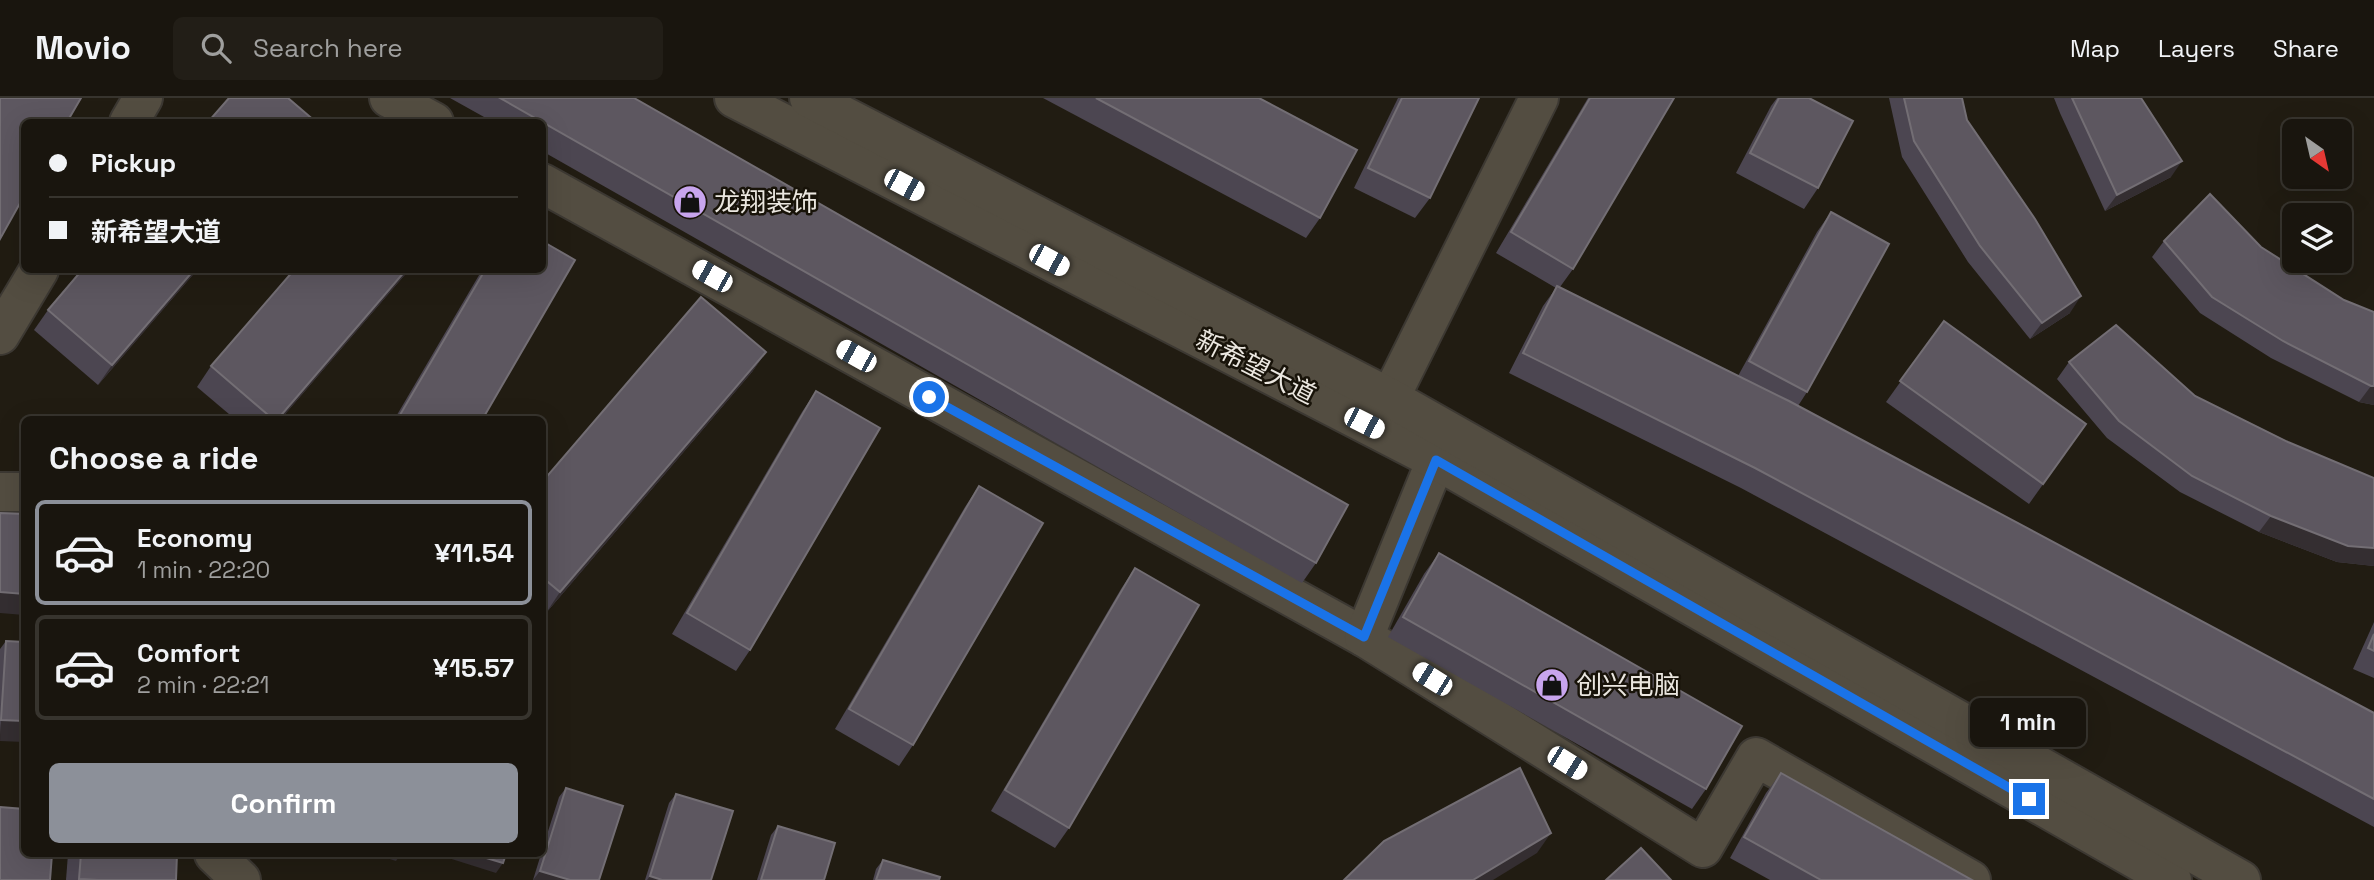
<!DOCTYPE html>
<html lang="en">
<head>
<meta charset="utf-8">
<style>
	:root { --surface:#19150e; --page:#221e17; --text:#f1f3f6; --muted:#9f9f9e; --line:#37342e; --accent:#8c9099 }
	body { margin:0; font-family:"Space Grotesk","Noto Sans SC",sans-serif; background:var(--page); color:var(--text); height:100vh; display:flex; flex-direction:column; font-size:26px; white-space:nowrap }
	* { box-sizing:border-box; margin:0 }
	p { font-size:23px; color:var(--muted) }
	.icon { flex:none; width:38px; height:38px; fill:none; stroke:currentColor; stroke-width:2; stroke-linecap:round; stroke-linejoin:round }
	.map { position:relative; flex:1; overflow:hidden }
	.side { position:absolute; left:21px; top:318px; width:525px; height:441px; display:flex; flex-direction:column; background:var(--surface); border-radius:10px; box-shadow:0 7px 28px #0002,0 0 0 2px var(--line) }
	.side>* { flex:none }
	.hud { position:absolute; left:21px; top:21px; width:525px; height:154px; border-radius:10px; box-shadow:0 7px 28px #0002,0 0 0 2px var(--line); display:grid; align-content:center; height:154px; padding:0 28px; background:var(--surface) }
	.needle { width:46px; rotate:146deg }
	.controls { position:absolute; left:2282px; top:21px; display:grid; gap:14px }
	.controls a { display:grid; place-items:center; width:70px; height:70px; border-radius:10px; background:var(--surface); box-shadow:0 7px 28px #0002,0 0 0 2px var(--line); font-size:35px }
	.end { position:absolute; width:32px; height:32px; margin:-16px; border:9px solid #1a73e8; background:#fff; box-shadow:0 0 0 4px #fff }
	.from { border-radius:50% }
	.bubble { position:absolute; height:49px; border-radius:10px; background:var(--surface); box-shadow:0 7px 28px #0002,0 0 0 2px var(--line); font-size:23px; font-weight:800; line-height:49px; text-align:center }
	.car { position:absolute; width:21px; height:42px; margin:-21px -10px; border-radius:9px; box-shadow:0 0 5px 2px #0007; background:linear-gradient(#fff 24%,#345 0 40%,#fff 0 76%,#345 0 86%,#fff 0) }
	.hud b { display:flex; align-items:center; gap:24px; height:66px; font-size:26px }
	.hud b+b { border-top:2px solid var(--line) }
	.hud i { width:18px; height:18px; background:var(--text) }
	ul { padding:0; list-style:none }
	li { display:flex; align-items:center; gap:21px; height:105px; margin:0 14px 10px; padding:0 14px; border:4px solid var(--line); border-radius:10px }
	li div { flex:1 }
	li b { display:block; font-size:26px }
	li em { font-style:normal; font-weight:800 }
	li.active { border-color:var(--accent) }
	li>.icon { width:63px; height:63px; stroke-width:1.5 }
	h2 { padding:0 28px; font-size:32px; line-height:84px }
	.primary-button { display:flex; gap:14px; margin-top:auto; padding:14px 28px }
	.primary-button a { flex:1; height:80px; border-radius:10px; background:var(--accent); color:#fff; font-size:28px; font-weight:800; line-height:80px; text-align:center }
	header { display:flex; align-items:center; gap:42px; box-sizing:border-box; height:98px; padding:0 35px; background:var(--surface); border-bottom:2px solid var(--line) }
	header strong { font-size:33px }
	nav { display:flex; gap:38px; margin-inline-start:auto; font-size:24px }
	.search { width:490px; height:63px; background:var(--page); display:flex; align-items:center; gap:18px; box-sizing:border-box; padding:0 24px; border-radius:10px; color:var(--muted); font-size:26px }
	.map>svg:first-child { display:block }
	.lines { fill:none; stroke-linecap:round; stroke-linejoin:round }
	.minor-casing { stroke:#3c3832; stroke-width:42 }
	.tertiary-casing { stroke:#3c3832; stroke-width:42 }
	.minor { stroke:#534d41; stroke-width:38 }
	.tertiary { stroke:#534d41; stroke-width:38 }
	.wall { fill:#4c4651 }
	.shaded-wall { fill:#342e31 }
	.building { fill:#5d5760; stroke:#736e74; stroke-width:2 }
	.route { stroke:#1a73e8; stroke-width:9 }
	.labels { text-anchor:middle; stroke-width:5; stroke-linejoin:round; paint-order:stroke }
	.poi-label { font-size:26px; fill:#ebe7e0; stroke:#181309; text-anchor:start }
	.street-label { font-size:26px; fill:#ebe7e0; stroke:#181309 }
</style>
</head>
<body>
<header>
<strong>Movio</strong>
<div class="search"><svg class="icon" aria-label="search" viewBox="0 0 24 24"><circle cx="10" cy="10" r="6"/><path d="M15 15l6 6"/></svg>Search here</div>
<nav><a>Map</a><a>Layers</a><a>Share</a></nav>
</header>
<div class="map">
<svg width="2374" height="782" viewBox="0 0 2374 782">
	<rect width="100%" height="100%" fill="#211c12"/>
	<g class="lines">
		<g class="minor-casing">
			<g id="minor">
				<path d="M 389,0 L 434,24"/>
				<path d="M 129,24 L 143,0"/>
				<path d="M 542,85 L 1364,539"/>
				<path d="M 0,237 L 39,172"/>
				<path d="M 1390,300 L 1539,0"/>
				<path d="M 1436,362 L 1364,539 L 1703,750 L 1756,659 L 1971,782"/>
				<path d="M 0,394 L 24,394"/>
				<path d="M 214,756 L 241,782"/>
			</g>
		</g>
		<g class="tertiary-casing">
			<g id="tertiary">
				<path d="M 734,0 L 1436,362 L 2172,782"/>
				<path d="M 809,0 L 1390,300 L 2241,782"/>
			</g>
		</g>
		<use href="#minor" class="minor"/>
		<use href="#tertiary" class="tertiary"/>
	</g>
	<g class="wall">
		<path d="M 450,0 L 634,0 L 1316,465 L 1302,485 L 542,53 L 542,24 L 493,24 Z"/>
		<path d="M 1043,0 L 1259,0 L 1320,120 L 1306,140 Z"/>
		<path d="M 1398,0 L 1479,0 L 1430,100 L 1415,120 L 1354,90 Z"/>
		<path d="M 1588,0 L 1674,0 L 1573,171 L 1560,189 L 1738,278 L 1817,134 L 1831,114 L 1807,294 L 1798,308 L 2374,615 L 2374,729 L 1741,390 L 1509,275 L 1543,208 L 1556,190 L 1496,155 Z"/>
		<path d="M 1777,0 L 1809,0 L 1818,90 L 1804,111 L 1736,75 L 1771,8 Z"/>
		<path d="M 1889,0 L 1962,0 L 1967,22 L 2070,215 L 2030,241 L 1968,164 L 1902,59 Z"/>
		<path d="M 2054,0 L 2141,0 L 2171,79 L 2105,113 L 2060,15 Z"/>
		<path d="M 2164,143 L 2261,149 L 2344,202 L 2374,214 L 2374,307 L 2359,304 L 2271,260 L 2200,215 L 2152,159 Z"/>
		<path d="M 82,172 L 197,172 L 98,287 L 34,232 L 48,212 Z"/>
		<path d="M 294,172 L 409,172 L 280,322 L 236,322 L 197,289 L 211,268 Z"/>
		<path d="M 482,172 L 542,172 L 482,322 L 394,322 Z"/>
		<path d="M 1944,223 L 2086,326 L 2029,406 L 1886,304 Z"/>
		<path d="M 766,254 L 752,274 L 546,515 L 542,512 L 542,384 Z"/>
		<path d="M 2069,264 L 2195,298 L 2288,344 L 2374,380 L 2374,468 L 2337,464 L 2259,434 L 2180,394 L 2107,340 L 2057,281 Z"/>
		<path d="M 816,293 L 750,552 L 736,573 L 672,536 L 802,314 Z"/>
		<path d="M 979,388 L 913,647 L 899,668 L 835,631 L 965,409 Z"/>
		<path d="M 1439,455 L 1706,691 L 1692,711 L 1388,539 L 1424,476 Z"/>
		<path d="M 1135,470 L 1069,730 L 1055,750 L 991,713 L 1121,491 Z"/>
		<path d="M 2374,524 L 2374,580 L 2353,571 Z"/>
		<path d="M 6,543 L 0,643 L 0,551 Z"/>
		<path d="M 1781,675 L 1972,782 L 1770,782 L 1730,760 L 1766,695 Z"/>
		<path d="M 566,690 L 599,782 L 533,782 L 541,756 L 542,756 L 542,752 L 559,699 Z"/>
		<path d="M 676,696 L 711,782 L 645,782 L 669,705 Z"/>
		<path d="M 778,728 L 824,782 L 757,782 L 771,737 Z"/>
		<path d="M 68,756 L 177,756 L 176,782 L 66,782 Z"/>
		<path d="M 883,762 L 939,782 L 873,782 L 876,771 Z"/>
	</g>
	<g class="shaded-wall">
		<path d="M 2182,63 L 2171,79 L 2105,113 L 2117,97 Z"/>
		<path d="M 194,172 L 197,172 L 98,287 L 112,267 Z"/>
		<path d="M 406,172 L 409,172 L 280,322 L 277,322 Z"/>
		<path d="M 2081,198 L 2070,215 L 2030,241 L 2042,225 Z"/>
		<path d="M 766,254 L 752,274 L 546,515 L 560,494 Z"/>
		<path d="M 2371,288 L 2374,288 L 2374,307 L 2359,304 Z"/>
		<path d="M 2271,418 L 2374,450 L 2374,468 L 2337,464 L 2259,434 Z"/>
		<path d="M 0,494 L 24,496 L 24,517 L 0,515 Z"/>
		<path d="M 1,622 L 24,623 L 24,644 L 0,643 Z"/>
		<path d="M 1551,735 L 1537,755 L 1493,782 L 1473,782 Z"/>
		<path d="M 374,756 L 401,756 L 396,763 Z"/>
		<path d="M 439,756 L 473,756 L 503,765 L 496,775 L 439,757 Z"/>
		<path d="M 540,773 L 570,782 L 533,782 Z"/>
		<path d="M 650,778 L 662,782 L 647,782 Z"/>
	</g>
	<g class="building">
		<path d="M 0,0 L 81,0 L 67,24 L 24,24 L 24,98 L 0,141 Z"/>
		<path d="M 229,0 L 288,0 L 316,24 L 208,24 Z"/>
		<path d="M 500,0 L 634,0 L 1348,407 L 1316,465 Z"/>
		<path d="M 1096,0 L 1259,0 L 1357,52 L 1320,120 Z"/>
		<path d="M 1402,0 L 1479,0 L 1430,100 L 1368,70 Z"/>
		<path d="M 1590,0 L 1674,0 L 1573,171 L 1511,134 Z"/>
		<path d="M 1779,0 L 1809,0 L 1853,23 L 1818,90 L 1750,55 Z"/>
		<path d="M 1904,0 L 1962,0 L 1967,22 L 2035,121 L 2081,198 L 2042,225 L 1980,148 L 1914,43 Z"/>
		<path d="M 2072,0 L 2141,0 L 2182,63 L 2117,97 Z"/>
		<path d="M 2210,96 L 2261,149 L 2344,202 L 2374,214 L 2374,288 L 2371,288 L 2283,243 L 2212,199 L 2164,143 Z"/>
		<path d="M 1831,114 L 1889,146 L 1807,294 L 1749,263 Z"/>
		<path d="M 542,143 L 575,162 L 482,322 L 397,322 L 485,172 L 542,172 Z"/>
		<path d="M 82,172 L 194,172 L 112,267 L 48,212 Z"/>
		<path d="M 294,172 L 406,172 L 277,322 L 274,322 L 211,268 Z"/>
		<path d="M 1557,188 L 1789,303 L 2374,615 L 2374,701 L 1755,370 L 1523,255 Z"/>
		<path d="M 701,199 L 766,254 L 560,494 L 542,479 L 542,384 Z"/>
		<path d="M 1944,223 L 2086,326 L 2043,386 L 1900,283 Z"/>
		<path d="M 2116,227 L 2195,298 L 2288,344 L 2374,380 L 2374,450 L 2348,448 L 2271,418 L 2192,378 L 2119,323 L 2069,264 Z"/>
		<path d="M 816,293 L 880,330 L 750,552 L 687,515 Z"/>
		<path d="M 979,388 L 1043,425 L 913,647 L 849,611 Z"/>
		<path d="M 0,415 L 24,416 L 24,496 L 0,494 Z"/>
		<path d="M 1439,455 L 1742,628 L 1706,691 L 1403,519 Z"/>
		<path d="M 1135,470 L 1199,507 L 1069,730 L 1005,692 Z"/>
		<path d="M 2374,536 L 2374,553 L 2368,550 Z"/>
		<path d="M 6,543 L 24,544 L 24,623 L 1,622 Z"/>
		<path d="M 1520,670 L 1551,735 L 1473,782 L 1344,782 L 1384,743 Z"/>
		<path d="M 1781,675 L 1972,782 L 1821,782 L 1744,739 Z"/>
		<path d="M 566,690 L 623,708 L 599,782 L 570,782 L 540,773 Z"/>
		<path d="M 676,696 L 733,713 L 711,782 L 662,782 L 650,778 Z"/>
		<path d="M 0,709 L 24,711 L 24,756 L 52,756 L 50,782 L 0,782 Z"/>
		<path d="M 778,728 L 835,745 L 824,782 L 761,782 Z"/>
		<path d="M 1641,750 L 1671,782 L 1606,782 Z"/>
		<path d="M 81,756 L 177,756 L 176,782 L 98,782 L 79,781 Z"/>
		<path d="M 473,756 L 506,756 L 503,765 Z"/>
		<path d="M 883,762 L 940,779 L 939,782 L 876,782 Z"/>
	</g>
	<g class="lines">
		<path class="route" d="M 929,299 L 1364,539 L 1436,362 L 2029,701"/>
	</g>
	<defs>
		<g id="shop-disc" transform="scale(1.75)"><circle r="9.5" fill="#c8a5ee" stroke="#181309"/><path d="M-5-2.5h2.3a2.7 3.5 0 0 1 5.4 0H5L5.5 6h-11ZM-1.5-2.5h3a1.5 2.3 0 0 0-3 0Z" fill="#111"/></g>
	</defs>
	<g fill-rule="evenodd">
		<use href="#shop-disc" x="690" y="104"/>
		<use href="#shop-disc" x="1552" y="587"/>
	</g>
	<g class="labels">
		<g class="poi-label">
			<text x="714" y="113">龙翔装饰</text>
			<text x="1576" y="596">创兴电脑</text>
		</g>
		<g class="street-label">
			<text transform="translate(1256 269) rotate(27)" y="9">新希望大道</text>
		</g>
	</g>
</svg>
<div class="controls">
<a><svg class="needle" viewBox="-14 -14 28 28"><path d="M0-13l5 13h-10z" fill="#e53935"/><path d="M0 13l5-13h-10z" fill="#9f9f9e"/></svg></a>
<a><svg class="icon" aria-label="layers" viewBox="0 0 24 24"><path d="M12 4l9 5-9 5-9-5zM3 14l9 5 9-5"/></svg></a>
</div>
<i class="end from" style="left:929px;top:299px"></i>
<i class="end" style="left:2029px;top:701px"></i>
<div class="bubble" style="left:1970px;top:600px;width:116px">1 min</div>
<i class="car" style="left:904px;top:87px;rotate:118deg"></i>
<i class="car" style="left:1049px;top:162px;rotate:118deg"></i>
<i class="car" style="left:712px;top:178px;rotate:299deg"></i>
<i class="car" style="left:856px;top:258px;rotate:299deg"></i>
<i class="car" style="left:1364px;top:325px;rotate:117deg"></i>
<i class="car" style="left:1432px;top:581px;rotate:302deg"></i>
<i class="car" style="left:1567px;top:665px;rotate:122deg"></i>
<div class="hud">
<b><i class="from"></i>Pickup</b>
<b><i></i>新希望大道</b>
</div>
<section class="side">
<h2>Choose a ride</h2>
<ul>
<li class="active"><svg class="icon" aria-label="car" viewBox="0 0 24 24"><path d="M5 17H2v-5l4-1 3-4h7l3 4 3 1v5h-3M9 17h6M6 11h13"/><circle cx="7" cy="17" r="2"/><circle cx="17" cy="17" r="2"/></svg><div><b>Economy</b><p>1 min · 22:20</p></div><em>¥11.54</em></li>
<li><svg class="icon" aria-label="car" viewBox="0 0 24 24"><path d="M5 17H2v-5l4-1 3-4h7l3 4 3 1v5h-3M9 17h6M6 11h13"/><circle cx="7" cy="17" r="2"/><circle cx="17" cy="17" r="2"/></svg><div><b>Comfort</b><p>2 min · 22:21</p></div><em>¥15.57</em></li>
</ul>
<div class="primary-button"><a>Confirm</a></div>
</section>
</div>
</body>
</html>
